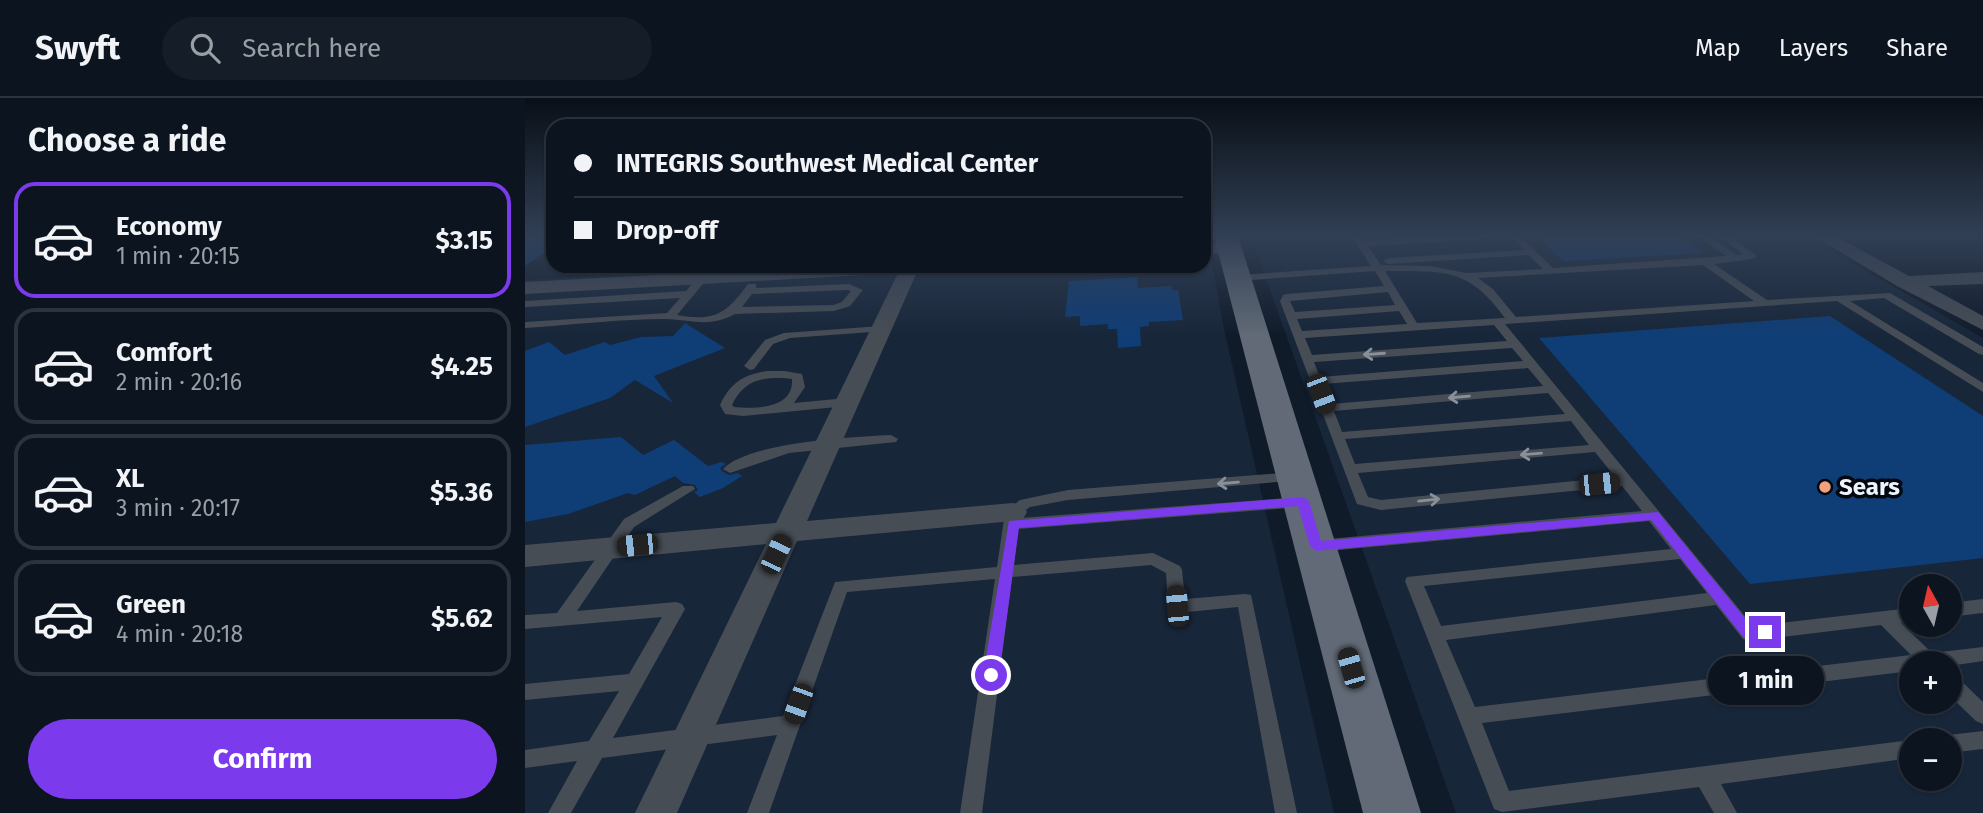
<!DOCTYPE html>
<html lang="en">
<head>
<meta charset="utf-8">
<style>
	:root { --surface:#0c1420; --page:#151d29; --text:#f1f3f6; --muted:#9a9ea5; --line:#2c333e; --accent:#7c3aed }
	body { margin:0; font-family:"Fira Sans",sans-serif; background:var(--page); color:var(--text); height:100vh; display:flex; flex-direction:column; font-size:26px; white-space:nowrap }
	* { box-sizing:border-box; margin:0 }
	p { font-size:23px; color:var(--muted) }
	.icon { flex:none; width:38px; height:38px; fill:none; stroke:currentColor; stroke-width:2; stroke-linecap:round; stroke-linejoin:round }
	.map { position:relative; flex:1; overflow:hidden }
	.side { display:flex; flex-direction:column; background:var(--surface); width:525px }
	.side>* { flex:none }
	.guide { position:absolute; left:21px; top:21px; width:665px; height:154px; border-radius:21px; box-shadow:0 2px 5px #0004,0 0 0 2px var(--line); display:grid; align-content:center; height:154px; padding:0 28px; background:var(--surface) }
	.needle { width:46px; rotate:352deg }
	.fabs { position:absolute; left:1374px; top:476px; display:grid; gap:14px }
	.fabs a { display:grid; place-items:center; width:63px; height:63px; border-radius:50%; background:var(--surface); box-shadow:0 2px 5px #0004,0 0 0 2px var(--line); font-size:35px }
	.end { position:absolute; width:32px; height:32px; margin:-16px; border:9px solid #7c3aed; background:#fff; box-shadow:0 0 0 4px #fff }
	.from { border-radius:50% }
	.bubble { position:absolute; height:49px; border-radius:24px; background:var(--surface); box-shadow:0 2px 5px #0004,0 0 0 2px var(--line); font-size:23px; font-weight:700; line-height:49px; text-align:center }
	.car { position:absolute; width:21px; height:42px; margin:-21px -10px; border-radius:9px; box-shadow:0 0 5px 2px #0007; background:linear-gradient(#222 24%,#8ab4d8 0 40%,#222 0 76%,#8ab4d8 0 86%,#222 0) }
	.guide b { display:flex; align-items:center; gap:24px; height:66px; font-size:26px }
	.guide b+b { border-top:2px solid var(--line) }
	.guide i { width:18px; height:18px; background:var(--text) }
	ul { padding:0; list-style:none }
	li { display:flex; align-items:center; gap:21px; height:116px; margin:0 14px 10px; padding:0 14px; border:4px solid var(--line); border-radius:21px }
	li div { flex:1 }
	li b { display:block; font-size:26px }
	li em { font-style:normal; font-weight:700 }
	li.on { border-color:var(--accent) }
	li>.icon { width:63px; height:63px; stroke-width:1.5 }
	h2 { padding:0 28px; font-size:32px; line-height:84px }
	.cta { display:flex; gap:14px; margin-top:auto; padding:14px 28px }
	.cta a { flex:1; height:80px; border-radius:42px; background:var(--accent); color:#fff; font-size:28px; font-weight:700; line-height:80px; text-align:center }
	header { display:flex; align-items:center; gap:42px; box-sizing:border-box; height:98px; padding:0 35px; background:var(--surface); border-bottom:2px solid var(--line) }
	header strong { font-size:33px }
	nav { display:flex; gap:38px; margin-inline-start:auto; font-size:24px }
	.search { width:490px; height:63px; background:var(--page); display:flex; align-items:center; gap:18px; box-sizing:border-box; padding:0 24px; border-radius:38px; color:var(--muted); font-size:26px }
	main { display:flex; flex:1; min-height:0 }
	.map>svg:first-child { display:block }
	.built { fill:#18263a; fill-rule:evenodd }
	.building { fill:#0f3d76 }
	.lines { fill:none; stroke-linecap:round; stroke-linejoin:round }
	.lane { fill:#474d55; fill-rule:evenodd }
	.street { fill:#474d55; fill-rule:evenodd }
	.secondary { fill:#616a76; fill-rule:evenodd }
	.oneway { stroke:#899099 }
	.route { fill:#7c3aed }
	.poi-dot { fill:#f1a17c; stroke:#03060c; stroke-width:2.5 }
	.labels { text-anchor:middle; stroke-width:7; stroke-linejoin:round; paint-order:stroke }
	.poi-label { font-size:24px; font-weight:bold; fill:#ecf4fe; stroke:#03060c; text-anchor:start }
</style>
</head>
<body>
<header>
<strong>Swyft</strong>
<div class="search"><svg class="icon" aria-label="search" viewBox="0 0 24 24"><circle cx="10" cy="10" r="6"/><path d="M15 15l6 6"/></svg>Search here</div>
<nav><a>Map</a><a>Layers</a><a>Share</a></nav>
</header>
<main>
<section class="side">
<h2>Choose a ride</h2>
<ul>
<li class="on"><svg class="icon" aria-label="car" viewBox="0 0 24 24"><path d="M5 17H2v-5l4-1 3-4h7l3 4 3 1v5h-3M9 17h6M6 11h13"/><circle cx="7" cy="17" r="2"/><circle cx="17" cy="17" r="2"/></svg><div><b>Economy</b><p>1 min · 20:15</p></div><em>$3.15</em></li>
<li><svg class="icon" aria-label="car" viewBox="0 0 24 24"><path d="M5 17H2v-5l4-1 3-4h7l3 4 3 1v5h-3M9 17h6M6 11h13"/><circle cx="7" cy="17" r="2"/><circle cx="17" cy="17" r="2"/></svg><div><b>Comfort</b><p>2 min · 20:16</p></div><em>$4.25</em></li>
<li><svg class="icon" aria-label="car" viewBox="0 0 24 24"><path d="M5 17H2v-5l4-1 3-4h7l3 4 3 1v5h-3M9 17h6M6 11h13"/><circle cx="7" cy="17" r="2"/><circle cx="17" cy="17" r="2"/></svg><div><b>XL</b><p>3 min · 20:17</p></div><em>$5.36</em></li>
<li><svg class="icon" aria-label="car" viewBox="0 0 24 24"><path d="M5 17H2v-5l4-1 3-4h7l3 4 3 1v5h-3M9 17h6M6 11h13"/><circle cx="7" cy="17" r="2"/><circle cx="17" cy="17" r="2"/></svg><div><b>Green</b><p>4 min · 20:18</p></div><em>$5.62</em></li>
</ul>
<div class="cta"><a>Confirm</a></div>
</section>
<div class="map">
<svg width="1458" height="715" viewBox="0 0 1458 715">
	<rect width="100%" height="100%" fill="#101b2a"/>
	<g class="built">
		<path d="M 726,138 L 1280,138 L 1458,240 L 1458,715 L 931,715 ZM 1386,488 L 1424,488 L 1424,527 L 1386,527 ZM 1386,565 L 1424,565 L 1424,604 L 1386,604 ZM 1386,642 L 1424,642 L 1424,681 L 1386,681 Z"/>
		<path d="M 679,144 L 683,144 L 699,231 L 809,715 L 0,715 L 0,182 L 271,168 L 679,168 Z"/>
	</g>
	<g class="building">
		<path d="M 0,138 L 28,138 L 28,148 L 0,168 Z"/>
		<path d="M 1011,138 L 1155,138 L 1179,155 L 1038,163 Z"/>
		<path d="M 612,179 L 613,190 L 646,188 L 647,192 L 653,192 L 658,222 L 624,224 L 624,228 L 615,229 L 616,248 L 593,250 L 592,231 L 583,231 L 583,226 L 555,228 L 555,218 L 540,219 L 544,183 Z"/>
		<path d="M 1305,218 L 1458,318 L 1458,460 L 1225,486 L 1014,240 Z"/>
		<path d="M 160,225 L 200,250 L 129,278 L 148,305 L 110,282 L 85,300 L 0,329 L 0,253 L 24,244 L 40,257 L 80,244 L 85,247 L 116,239 L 148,238 Z"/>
		<path d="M 96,339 L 118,357 L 149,342 L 183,368 L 197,364 L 201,366 L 195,370 L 197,373 L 204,377 L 213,375 L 217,378 L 198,390 L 175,399 L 169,394 L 173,392 L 170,387 L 158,385 L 150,378 L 110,397 L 103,395 L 43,416 L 0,424 L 0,347 Z"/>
	</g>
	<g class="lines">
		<g class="lane">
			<path d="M 827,138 L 836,138 L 839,143 L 917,138 L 962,138 L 958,141 L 843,148 L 856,167 L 905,168 L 941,175 L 1018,171 L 1004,157 L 863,166 L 858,163 L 863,160 L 999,152 L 986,138 L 995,138 L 1028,170 L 1201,158 L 1173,138 L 1183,138 L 1212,157 L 1218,156 L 1195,138 L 1205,138 L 1232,158 L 1227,161 L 1189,166 L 1242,202 L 1365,195 L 1458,249 L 1458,257 L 1454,256 L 1359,200 L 1325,203 L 1458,285 L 1458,294 L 1312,203 L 980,226 L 1228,528 L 1386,510 L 1386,524 L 1376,525 L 1407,555 L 1458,549 L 1458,563 L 1424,568 L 1424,565 L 1386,565 L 1386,573 L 957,625 L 984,693 L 1386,642 L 1386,660 L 1196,686 L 1212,715 L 1189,715 L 1174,689 L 977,714 L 969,711 L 880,483 L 882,479 L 1146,451 L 1124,423 L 792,454 L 786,452 L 784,448 L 786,444 L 792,442 L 1117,413 L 1097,388 L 856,412 L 832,406 L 755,203 L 758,197 L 762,196 L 859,188 L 850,173 L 712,183 L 707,180 L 712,177 L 846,168 ZM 1178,167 L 1229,203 L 991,219 L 968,191 L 953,180 ZM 860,173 C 919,174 942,168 980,220 L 892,225 ZM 863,194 L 870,207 L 770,214 L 765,203 ZM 874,213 L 882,226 L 777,233 L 772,221 ZM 969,227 L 982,243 L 787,257 L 780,240 ZM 987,250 L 998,263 L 795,279 L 789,264 ZM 1003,270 L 1018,288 L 806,306 L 798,286 ZM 1023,295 L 1040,316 L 817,334 L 809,313 ZM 1046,323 L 1064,347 L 830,366 L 820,341 ZM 1070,354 L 1090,379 L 856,402 L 843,399 L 833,375 ZM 1155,461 L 1182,495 L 916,528 L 899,488 ZM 1191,507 L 1218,541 L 1224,543 L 1356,527 L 1386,557 L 950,609 L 921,542 Z"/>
			<path d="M 177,178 L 182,181 L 152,217 C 190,224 202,215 223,186 L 231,186 L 231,190 L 324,186 L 338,192 L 325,208 L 309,213 L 210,216 C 183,230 168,222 141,221 C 94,221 47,227 0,230 L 0,224 L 142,215 L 155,200 L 0,209 L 0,203 L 161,193 L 173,179 ZM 323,192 L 326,193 L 317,204 L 308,207 L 217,209 L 227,196 Z"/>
			<path d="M 356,228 L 362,231 L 360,233 L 265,240 L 248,246 L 229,271 L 225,272 L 219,268 L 240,242 L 259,235 Z"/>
			<path d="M 242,273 L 259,273 L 277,276 L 280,289 L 269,305 L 322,300 L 328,304 L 322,308 L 218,318 L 200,316 L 195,307 C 205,285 218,277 242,273 ZM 259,280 L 267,281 C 269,311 230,311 209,309 L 207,307 C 218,284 234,279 259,280 Z"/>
			<path d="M 366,337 L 373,341 L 371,344 L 264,355 L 205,375 L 198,371 C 224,344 328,339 366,337 Z"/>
			<path d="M 770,374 L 775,376 L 777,379 L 775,382 L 543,402 L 505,409 L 495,416 L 495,420 L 776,399 L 784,404 L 776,409 L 493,431 L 489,467 L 628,455 L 655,468 L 657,472 L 660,501 L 720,496 L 726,497 L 772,715 L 750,715 L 713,509 L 652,515 L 646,513 L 643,508 L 641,475 L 626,467 L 487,479 L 457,715 L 435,715 L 470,481 L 322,494 L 244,715 L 222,715 L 252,637 L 77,660 L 46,715 L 23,715 L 52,663 L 0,670 L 0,652 L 64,643 L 94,593 L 0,602 L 0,586 L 104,576 L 137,519 L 0,531 L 0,517 L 32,515 L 99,421 L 158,388 L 168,388 L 170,391 L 109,429 L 52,513 L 151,504 L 157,506 L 160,511 L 88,640 L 258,618 L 310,484 L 472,469 L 480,414 L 495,402 L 543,392 Z"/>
			<path d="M 1458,501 L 1458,515 L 1424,519 L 1424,505 Z"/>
			<path d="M 1424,576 L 1431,578 L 1458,604 L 1458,626 L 1451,623 L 1424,597 Z"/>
			<path d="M 1458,633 L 1458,651 L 1424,655 L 1424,642 L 1415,642 L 1424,637 Z"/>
		</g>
		<g class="street">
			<path d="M 1289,138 L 1310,138 L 1384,178 L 1458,174 L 1458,186 L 1403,188 L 1458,218 L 1458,232 L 1372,188 Z"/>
			<path d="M 704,145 L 710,146 L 713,150 L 710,154 L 679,157 L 679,147 Z"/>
			<path d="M 302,168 L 419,168 L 410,173 L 392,174 L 282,423 L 488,405 L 498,407 L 502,414 L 498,421 L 488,423 L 272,443 L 152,715 L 110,715 L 241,446 L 0,469 L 0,447 L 251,425 L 373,175 L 0,196 L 0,184 Z"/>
		</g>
		<path class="secondary" d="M 689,138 L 713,138 L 896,715 L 838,715 Z"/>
	</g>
	<defs><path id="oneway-shaft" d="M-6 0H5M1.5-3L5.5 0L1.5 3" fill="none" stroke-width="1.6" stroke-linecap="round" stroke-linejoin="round" transform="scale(1.75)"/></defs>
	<g class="oneway">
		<use href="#oneway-shaft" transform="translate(849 256) rotate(176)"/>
		<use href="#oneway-shaft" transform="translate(934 299) rotate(175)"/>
		<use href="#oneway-shaft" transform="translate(1006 356) rotate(175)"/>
		<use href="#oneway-shaft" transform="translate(703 385) rotate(175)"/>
		<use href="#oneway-shaft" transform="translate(904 402) rotate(-6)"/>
	</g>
	<linearGradient id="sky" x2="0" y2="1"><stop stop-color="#090f17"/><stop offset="0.58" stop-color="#313f55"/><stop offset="1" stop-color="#313f55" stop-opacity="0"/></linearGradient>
	<rect width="1458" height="238" fill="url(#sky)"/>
	<path class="route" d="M 778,399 L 784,403 L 796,443 L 1133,414 L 1228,530 L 1240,528 L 1247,534 L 1240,540 L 1219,540 L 1126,422 L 791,453 L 785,448 L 773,408 L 494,430 L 474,577 L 471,582 L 461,582 L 458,577 L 484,423 Z"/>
	<circle class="poi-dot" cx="1300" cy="389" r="7"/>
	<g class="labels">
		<g class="poi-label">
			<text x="1314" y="397">Sears</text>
		</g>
	</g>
</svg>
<div class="fabs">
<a><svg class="needle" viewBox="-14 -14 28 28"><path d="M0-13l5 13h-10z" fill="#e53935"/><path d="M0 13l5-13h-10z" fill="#9a9ea5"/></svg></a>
<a>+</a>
<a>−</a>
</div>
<i class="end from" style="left:466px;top:577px"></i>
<i class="end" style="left:1240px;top:534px"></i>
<div class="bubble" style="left:1183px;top:558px;width:116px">1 min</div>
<i class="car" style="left:796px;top:296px;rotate:159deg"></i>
<i class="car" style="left:1074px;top:386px;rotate:84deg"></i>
<i class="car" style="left:112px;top:447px;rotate:264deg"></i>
<i class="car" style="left:251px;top:456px;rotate:25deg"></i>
<i class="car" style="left:652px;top:508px;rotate:355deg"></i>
<i class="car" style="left:826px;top:570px;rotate:344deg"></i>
<i class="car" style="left:273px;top:606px;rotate:200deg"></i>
<div class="guide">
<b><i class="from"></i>INTEGRIS Southwest Medical Center</b>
<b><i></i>Drop-off</b>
</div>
</div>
</main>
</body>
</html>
